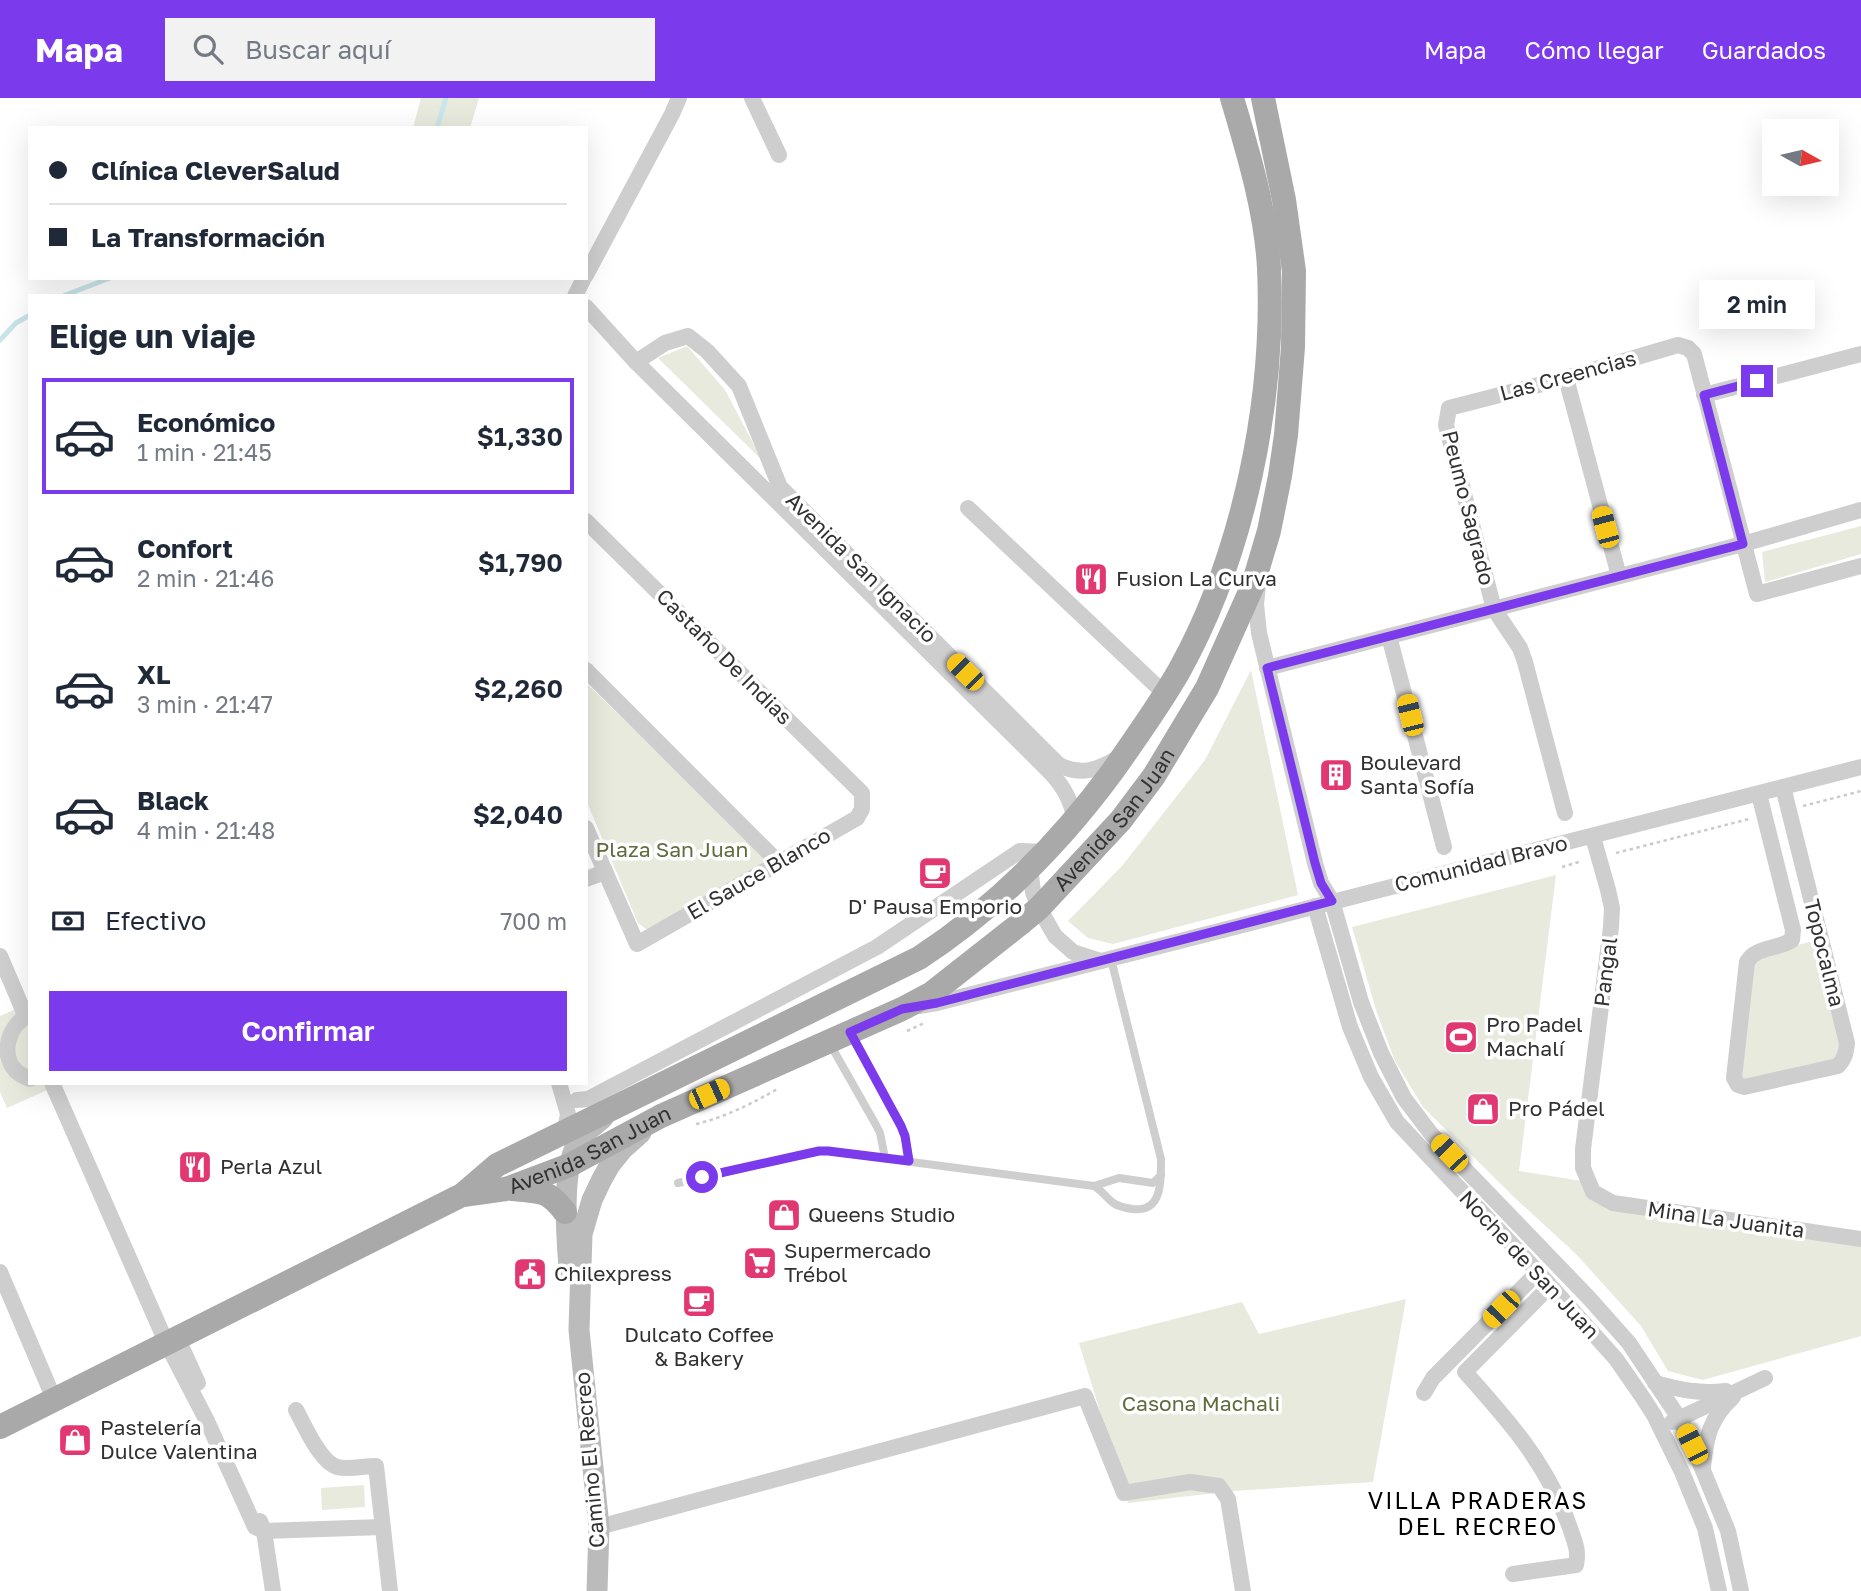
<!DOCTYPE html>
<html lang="es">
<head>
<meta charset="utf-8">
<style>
	:root { --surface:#fff; --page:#f2f2f3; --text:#1f2937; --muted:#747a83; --line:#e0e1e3; --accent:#7c3aed }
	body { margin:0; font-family:"Golos Text",sans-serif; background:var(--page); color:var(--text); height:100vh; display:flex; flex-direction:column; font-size:26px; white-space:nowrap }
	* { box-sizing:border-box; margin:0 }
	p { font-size:23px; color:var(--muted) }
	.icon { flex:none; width:38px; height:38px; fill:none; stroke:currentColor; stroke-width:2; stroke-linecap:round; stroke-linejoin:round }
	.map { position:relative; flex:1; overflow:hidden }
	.details { position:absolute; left:28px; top:196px; width:560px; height:791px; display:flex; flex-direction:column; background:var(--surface); border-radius:0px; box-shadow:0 7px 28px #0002 }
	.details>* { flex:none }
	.top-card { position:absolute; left:28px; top:28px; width:560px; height:154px; border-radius:0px; box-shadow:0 7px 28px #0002; display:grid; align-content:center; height:154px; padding:0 21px; background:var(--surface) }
	.needle { width:46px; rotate:98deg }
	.buttons { position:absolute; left:1762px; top:21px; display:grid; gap:14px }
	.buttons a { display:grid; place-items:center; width:77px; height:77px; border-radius:0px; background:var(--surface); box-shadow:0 7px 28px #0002; font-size:35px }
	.end { position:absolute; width:32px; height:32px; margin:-16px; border:9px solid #7c3aed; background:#fff; box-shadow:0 0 0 4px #fff }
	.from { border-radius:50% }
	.bubble { position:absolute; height:49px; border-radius:0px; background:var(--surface); box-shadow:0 7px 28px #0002; font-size:23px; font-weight:600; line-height:49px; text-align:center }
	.car { position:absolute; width:21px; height:42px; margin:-21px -10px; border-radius:9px; box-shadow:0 0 5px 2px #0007; background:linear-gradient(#f5c518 24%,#345 0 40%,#f5c518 0 76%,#345 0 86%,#f5c518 0) }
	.top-card b { display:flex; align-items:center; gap:24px; height:66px; font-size:26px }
	.top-card b+b { border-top:2px solid var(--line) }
	.top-card i { width:18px; height:18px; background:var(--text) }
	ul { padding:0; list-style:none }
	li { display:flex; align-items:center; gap:21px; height:116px; margin:0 14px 10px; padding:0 7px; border:4px solid transparent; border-radius:0px }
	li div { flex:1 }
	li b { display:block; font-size:26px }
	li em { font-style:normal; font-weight:600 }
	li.current { border-color:var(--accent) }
	li>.icon { width:63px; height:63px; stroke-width:1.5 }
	h2 { padding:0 21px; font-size:32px; line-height:84px }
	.pay { display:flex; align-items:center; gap:18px; height:77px; padding:0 21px; font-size:26px }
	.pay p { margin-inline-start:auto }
	.cta { display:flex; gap:14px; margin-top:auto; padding:14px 21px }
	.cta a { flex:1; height:80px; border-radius:0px; background:var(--accent); color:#fff; font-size:28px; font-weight:600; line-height:80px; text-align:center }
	header { display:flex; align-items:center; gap:42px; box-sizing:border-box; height:98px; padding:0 35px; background:var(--accent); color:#fff }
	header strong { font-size:33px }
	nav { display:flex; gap:38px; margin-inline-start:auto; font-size:24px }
	.search { width:490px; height:63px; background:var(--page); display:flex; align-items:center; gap:18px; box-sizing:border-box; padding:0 24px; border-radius:0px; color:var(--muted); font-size:26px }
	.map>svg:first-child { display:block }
	.green { fill:#e7eadc }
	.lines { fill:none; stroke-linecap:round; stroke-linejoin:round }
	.stream { stroke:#c9e6ea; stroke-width:5 }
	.path { stroke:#cbcbcb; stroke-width:2.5; stroke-dasharray:3.5 3.5; stroke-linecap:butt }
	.service { stroke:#cecece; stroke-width:8 }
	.minor { stroke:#cecece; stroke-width:16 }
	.secondary { stroke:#bbb; stroke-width:21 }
	.primary { stroke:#a9a9a9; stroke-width:24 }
	.route { stroke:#7c3aed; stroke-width:9 }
	.labels { text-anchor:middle; stroke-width:7; stroke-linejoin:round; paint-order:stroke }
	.street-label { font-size:21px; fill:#313131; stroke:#fff }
	.poi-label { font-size:21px; fill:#313131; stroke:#fff; text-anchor:start }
	.park-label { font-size:21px; fill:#606c3e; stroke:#fff }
	.neighbourhood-label { font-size:23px; letter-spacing:2px; fill:#000; stroke:#fff }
</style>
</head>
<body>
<header>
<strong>Mapa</strong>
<div class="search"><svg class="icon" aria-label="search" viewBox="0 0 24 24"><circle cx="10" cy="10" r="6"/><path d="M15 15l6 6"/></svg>Buscar aquí</div>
<nav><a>Mapa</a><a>Cómo llegar</a><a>Guardados</a></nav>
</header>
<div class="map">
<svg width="1861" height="1493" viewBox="0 0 1861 1493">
	<rect width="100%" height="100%" fill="#fff"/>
	<g class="green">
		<path d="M 421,0 L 479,0 L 470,30 L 413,30 Z"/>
		<path d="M 687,248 L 725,292 L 762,362 L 658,260 Z"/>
		<path d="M 1861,428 L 1861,456 L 1765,484 L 1762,454 Z"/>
		<path d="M 1251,572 L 1298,797 L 1113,846 L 1088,840 L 1068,823 L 1122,768 L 1205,662 Z"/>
		<path d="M 586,585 L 762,755 L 767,763 L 655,832 L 646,831 L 638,825 L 586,702 Z"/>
		<path d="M 1556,777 L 1519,1073 L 1582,1083 L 1589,1096 L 1775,1135 L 1861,1149 L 1861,1238 L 1703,1282 L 1668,1273 L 1641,1228 L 1576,1156 L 1516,1101 L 1423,1009 L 1395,963 L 1377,915 L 1352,829 Z"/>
		<path d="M 1813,843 L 1841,951 L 1833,966 L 1747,985 L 1740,981 L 1751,868 L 1756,858 Z"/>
		<path d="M 30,905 L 30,985 L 63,985 L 7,1010 L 0,994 L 0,918 Z"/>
		<path d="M 1406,1201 L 1373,1384 L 1233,1393 L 1128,1405 L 1079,1245 L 1242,1204 L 1259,1236 Z"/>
		<path d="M 364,1387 L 365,1409 L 322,1412 L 321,1390 Z"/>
	</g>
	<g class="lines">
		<g class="stream">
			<path d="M 437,30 L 446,0"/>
			<path d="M 63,198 L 110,180"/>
			<path d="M 0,242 L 16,225 L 30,217"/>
		</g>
		<g class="path">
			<path d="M 1803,708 L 1861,693"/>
			<path d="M 1616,755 L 1749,721"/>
			<path d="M 1562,769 L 1582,763"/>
			<path d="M 907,933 L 926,924"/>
			<path d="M 696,1026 C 726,1019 753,1005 779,990"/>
		</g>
		<g class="service">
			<path d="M 851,936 L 901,1028 L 905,1038 L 909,1063"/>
			<path d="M 830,946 L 876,1027 L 880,1035 L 885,1060"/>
			<path d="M 678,1085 L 819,1053 L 828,1053 L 1094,1088 C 1103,1093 1107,1101 1115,1106 C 1120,1109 1126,1110 1132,1111 C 1163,1115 1161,1082 1161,1061 L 1111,861"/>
			<path d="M 1094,1088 L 1119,1080 L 1153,1085 L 1161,1077"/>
		</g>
		<g class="minor">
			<path d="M 752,0 L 779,57"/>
			<path d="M 586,177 L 672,16 L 679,0"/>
			<path d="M 575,198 L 584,180"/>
			<path d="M 586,209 L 636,264 L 1050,674 C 1064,689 1070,701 1075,721"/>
			<path d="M 636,264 L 665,245 L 688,238 L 707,253 L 739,288 L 780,389 L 1059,667 C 1081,678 1099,672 1119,659"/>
			<path d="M 1566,280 L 1619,478"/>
			<path d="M 1704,297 L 1861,256"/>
			<path d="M 968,410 L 1165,596"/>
			<path d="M 586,423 L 862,695 L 862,711 L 857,720 L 637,846 L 586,730"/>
			<path d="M 1258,488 L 1256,506 L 1259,535 L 1315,765 L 1321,785 L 1332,803 L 1361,904 L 1381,955 L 1404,1000 L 1432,1037 L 1589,1200 L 1629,1245 L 1679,1320 L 1692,1346 L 1728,1433 L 1741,1493"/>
			<path d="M 1389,538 L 1444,749"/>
			<path d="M 1267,570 L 1743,446 L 1861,412"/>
			<path d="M 586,572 L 779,765"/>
			<path d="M 1759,696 L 1793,832 L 1792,842 C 1777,852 1756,848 1747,864 L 1734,980 L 1738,987 L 1744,989 L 1838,968 C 1845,960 1846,955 1847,945 L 1783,689"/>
			<path d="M 1565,715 L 1525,564 L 1520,550 L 1494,511 L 1446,327 L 1449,310 L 1566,280 L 1678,247 L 1688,250 L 1694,256 L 1757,496 L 1861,468"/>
			<path d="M 1593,739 L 1608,792 L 1612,810 L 1611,829 L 1583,1051 L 1583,1070 L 1593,1094 L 1613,1105 L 1861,1141"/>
			<path d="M 1030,769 L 1033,794 L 1039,810 L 1055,838 L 1073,854 L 1101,863"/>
			<path d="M 586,781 L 605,774"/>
			<path d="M 1315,808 L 1350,929 L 1371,979 L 1397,1024 L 1538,1174 L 1616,1261 L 1641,1297 L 1654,1317 L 1682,1374 L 1705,1430 L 1719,1493"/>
			<path d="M 0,858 L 26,919"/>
			<path d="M 919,908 L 937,905 L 1861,669"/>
			<path d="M 30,917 C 9,925 0,955 15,972 C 19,976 25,979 30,981"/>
			<path d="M 52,985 L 166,1244 L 207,1323 L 255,1429 L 264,1433 L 382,1429"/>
			<path d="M 559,985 L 568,1016 L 565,1033"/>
			<path d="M 577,1002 L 588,1001 L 877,849 L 1020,753 L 1046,754"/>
			<path d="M 0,1174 L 54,1301"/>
			<path d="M 177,1239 L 198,1285"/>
			<path d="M 1655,1285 C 1681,1292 1699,1296 1726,1293"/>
			<path d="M 1424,1295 L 1433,1280 L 1538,1174"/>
			<path d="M 296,1312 C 305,1328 320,1364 337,1369 C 348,1372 364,1368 376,1368 L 390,1493"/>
			<path d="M 1672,1324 L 1765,1280"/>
			<path d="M 1703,1369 C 1706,1339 1710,1320 1733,1299"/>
			<path d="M 260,1423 L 264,1433 L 273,1493"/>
			<path d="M 599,1429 L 1085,1298 L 1124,1395 L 1190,1384 L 1219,1388 L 1228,1401 L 1243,1493"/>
			<path d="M 1513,1476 L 1576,1467 C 1579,1452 1575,1445 1570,1430 C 1548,1367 1509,1323 1465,1274 L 1550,1188"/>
		</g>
		<g class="secondary">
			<path d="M 569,1171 C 567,1138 560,1071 579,1042 C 585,1034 595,1027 603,1020"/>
			<path d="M 597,1493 L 599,1429 L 579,1232 L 582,1136 L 592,1102 L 602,1081 L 610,1067 L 623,1051 L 641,1035"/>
		</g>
		<g class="primary">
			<path d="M 513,1091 C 541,1094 547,1091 565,1114"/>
			<path id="s1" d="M 463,1097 L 506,1091 L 570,1067 L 661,1018 L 902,911 L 932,895 L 1021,825 L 1039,810 L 1121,722 L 1154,678 L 1207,590 L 1253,487 L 1269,433 L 1280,378 L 1286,337 L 1293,249 L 1294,173 L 1284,102 L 1263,0"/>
			<path d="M 0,1329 L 462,1097 L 497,1067 L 919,860 C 994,811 1059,746 1112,674 C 1135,641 1159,608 1179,573 C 1244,456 1275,302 1269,170 C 1266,113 1248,54 1232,0"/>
		</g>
	</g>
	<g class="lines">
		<path class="route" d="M 702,1079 L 819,1053 L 828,1053 L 909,1063 L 905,1038 L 901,1028 L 850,934 L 902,911 L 937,905 L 1332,803 L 1321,785 L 1315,765 L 1267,570 L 1743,446 L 1704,297 L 1757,283"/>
	</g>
	<defs>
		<g id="restaurant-square" transform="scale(1.75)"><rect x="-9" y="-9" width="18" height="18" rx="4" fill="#e23871" stroke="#fff"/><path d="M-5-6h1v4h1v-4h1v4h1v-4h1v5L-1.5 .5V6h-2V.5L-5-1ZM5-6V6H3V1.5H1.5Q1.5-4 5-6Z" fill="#fff"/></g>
		<g id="building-square" transform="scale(1.75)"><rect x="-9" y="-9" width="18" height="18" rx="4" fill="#e23871" stroke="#fff"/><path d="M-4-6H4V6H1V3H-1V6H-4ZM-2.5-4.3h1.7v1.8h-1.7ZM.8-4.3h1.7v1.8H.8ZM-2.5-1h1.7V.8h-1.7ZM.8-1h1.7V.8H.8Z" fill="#fff"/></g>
		<g id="cafe-square" transform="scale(1.75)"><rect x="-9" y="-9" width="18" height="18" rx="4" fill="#e23871" stroke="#fff"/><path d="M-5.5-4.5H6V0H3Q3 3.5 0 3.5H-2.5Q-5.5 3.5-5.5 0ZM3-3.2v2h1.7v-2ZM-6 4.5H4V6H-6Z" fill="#fff"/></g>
		<g id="stadium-square" transform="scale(1.75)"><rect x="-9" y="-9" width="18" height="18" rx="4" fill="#e23871" stroke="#fff"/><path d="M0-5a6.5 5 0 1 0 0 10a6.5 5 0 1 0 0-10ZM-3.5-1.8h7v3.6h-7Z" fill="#fff"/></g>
		<g id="shop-square" transform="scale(1.75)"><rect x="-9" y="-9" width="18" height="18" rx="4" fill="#e23871" stroke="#fff"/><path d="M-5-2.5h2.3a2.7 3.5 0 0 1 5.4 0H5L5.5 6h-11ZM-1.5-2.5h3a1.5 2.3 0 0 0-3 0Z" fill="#fff"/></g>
		<g id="supermarket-square" transform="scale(1.75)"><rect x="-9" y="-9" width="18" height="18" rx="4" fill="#e23871" stroke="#fff"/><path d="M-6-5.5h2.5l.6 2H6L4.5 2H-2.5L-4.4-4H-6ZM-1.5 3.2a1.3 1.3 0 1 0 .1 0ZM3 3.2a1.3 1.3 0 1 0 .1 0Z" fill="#fff"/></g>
		<g id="civic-square" transform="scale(1.75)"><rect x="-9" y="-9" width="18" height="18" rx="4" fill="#e23871" stroke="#fff"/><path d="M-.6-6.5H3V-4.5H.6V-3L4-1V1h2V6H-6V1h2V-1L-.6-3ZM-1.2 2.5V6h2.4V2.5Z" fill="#fff"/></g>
	</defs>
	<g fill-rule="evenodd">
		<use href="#restaurant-square" x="1091" y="481"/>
		<use href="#building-square" x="1336" y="677"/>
		<use href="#cafe-square" x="935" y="775"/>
		<use href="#stadium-square" x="1461" y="939"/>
		<use href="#shop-square" x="1483" y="1011"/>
		<use href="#restaurant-square" x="195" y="1069"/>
		<use href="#shop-square" x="784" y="1117"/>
		<use href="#supermarket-square" x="760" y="1165"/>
		<use href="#civic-square" x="530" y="1176"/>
		<use href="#cafe-square" x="699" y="1203"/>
		<use href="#shop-square" x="75" y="1342"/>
	</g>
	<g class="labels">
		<g class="street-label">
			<text transform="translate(1568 278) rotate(-15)" y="7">Las Creencias</text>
			<text transform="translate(1468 410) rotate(76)" y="7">Peumo Sagrado</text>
			<text transform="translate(861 470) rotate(45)" y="7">Avenida San Ignacio</text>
			<text transform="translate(724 559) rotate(45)" y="7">Castaño De Indias</text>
			<text dy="7" stroke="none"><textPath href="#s1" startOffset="766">Avenida San Juan</textPath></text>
			<text transform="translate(1481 766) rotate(-14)" y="7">Comunidad Bravo</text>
			<text transform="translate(759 776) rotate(-30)" y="7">El Sauce Blanco</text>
			<text transform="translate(1824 855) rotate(76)" y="7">Topocalma</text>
			<text transform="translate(1606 874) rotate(-83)" y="7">Pangal</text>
			<text dy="7" stroke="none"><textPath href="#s1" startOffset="136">Avenida San Juan</textPath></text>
			<text transform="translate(1726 1122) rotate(8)" y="7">Mina La Juanita</text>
			<text transform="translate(1529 1167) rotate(47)" y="7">Noche de San Juan</text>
			<text transform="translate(590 1362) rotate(-95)" y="7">Camino El Recreo</text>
		</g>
		<g class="poi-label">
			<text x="1116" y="488">Fusion La Curva</text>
			<text x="1360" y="672">Boulevard<tspan x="1360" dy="24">Santa Sofía</tspan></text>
			<text x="935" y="816" text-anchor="middle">D' Pausa Emporio</text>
			<text x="1486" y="934">Pro Padel<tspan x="1486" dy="24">Machalí</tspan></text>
			<text x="1508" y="1018">Pro Pádel</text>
			<text x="220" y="1076">Perla Azul</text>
			<text x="808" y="1124">Queens Studio</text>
			<text x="784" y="1160">Supermercado<tspan x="784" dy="24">Trébol</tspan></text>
			<text x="554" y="1183">Chilexpress</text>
			<text x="699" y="1244" text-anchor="middle">Dulcato Coffee<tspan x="699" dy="24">&amp; Bakery</tspan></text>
			<text x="100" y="1337">Pastelería<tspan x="100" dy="24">Dulce Valentina</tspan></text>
		</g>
		<g class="park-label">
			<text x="672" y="759">Plaza San Juan</text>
			<text x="1201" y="1313">Casona Machali</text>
		</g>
		<g class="neighbourhood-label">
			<text x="1478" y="1411">VILLA PRADERAS<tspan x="1478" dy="26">DEL RECREO</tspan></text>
		</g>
	</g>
</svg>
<div class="buttons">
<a><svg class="needle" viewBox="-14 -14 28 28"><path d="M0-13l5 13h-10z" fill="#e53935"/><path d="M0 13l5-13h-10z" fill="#747a83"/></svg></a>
</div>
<i class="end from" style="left:702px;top:1079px"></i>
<i class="end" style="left:1757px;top:283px"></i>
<div class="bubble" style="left:1699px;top:182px;width:116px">2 min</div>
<i class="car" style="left:1605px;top:429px;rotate:345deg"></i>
<i class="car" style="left:965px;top:574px;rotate:315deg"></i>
<i class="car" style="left:1410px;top:617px;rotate:346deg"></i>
<i class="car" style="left:709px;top:996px;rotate:66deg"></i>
<i class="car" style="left:1449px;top:1055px;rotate:316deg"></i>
<i class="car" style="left:1501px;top:1211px;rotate:224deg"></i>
<i class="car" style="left:1692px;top:1346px;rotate:333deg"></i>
<div class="top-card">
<b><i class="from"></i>Clínica CleverSalud</b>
<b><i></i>La Transformación</b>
</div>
<section class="details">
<h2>Elige un viaje</h2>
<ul>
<li class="current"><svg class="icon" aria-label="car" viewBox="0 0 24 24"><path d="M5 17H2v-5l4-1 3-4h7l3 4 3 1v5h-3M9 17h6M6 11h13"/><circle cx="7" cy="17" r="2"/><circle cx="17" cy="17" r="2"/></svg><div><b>Económico</b><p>1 min · 21:45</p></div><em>$1,330</em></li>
<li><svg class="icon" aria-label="car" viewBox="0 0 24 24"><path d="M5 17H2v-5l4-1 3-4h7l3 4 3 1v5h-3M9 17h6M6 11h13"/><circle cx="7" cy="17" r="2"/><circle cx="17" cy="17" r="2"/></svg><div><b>Confort</b><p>2 min · 21:46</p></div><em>$1,790</em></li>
<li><svg class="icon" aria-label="car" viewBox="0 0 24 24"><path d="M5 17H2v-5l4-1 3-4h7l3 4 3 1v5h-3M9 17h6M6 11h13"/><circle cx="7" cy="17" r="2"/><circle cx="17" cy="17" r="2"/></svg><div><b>XL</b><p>3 min · 21:47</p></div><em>$2,260</em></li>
<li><svg class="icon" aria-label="car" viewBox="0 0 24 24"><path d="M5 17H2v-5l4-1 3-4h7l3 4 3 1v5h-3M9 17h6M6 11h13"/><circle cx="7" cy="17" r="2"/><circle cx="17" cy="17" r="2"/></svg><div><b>Black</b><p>4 min · 21:48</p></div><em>$2,040</em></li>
</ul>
<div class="pay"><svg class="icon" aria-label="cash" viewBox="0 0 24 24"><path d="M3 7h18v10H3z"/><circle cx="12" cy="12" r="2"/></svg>Efectivo<p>700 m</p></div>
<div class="cta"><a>Confirmar</a></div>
</section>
</div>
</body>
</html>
